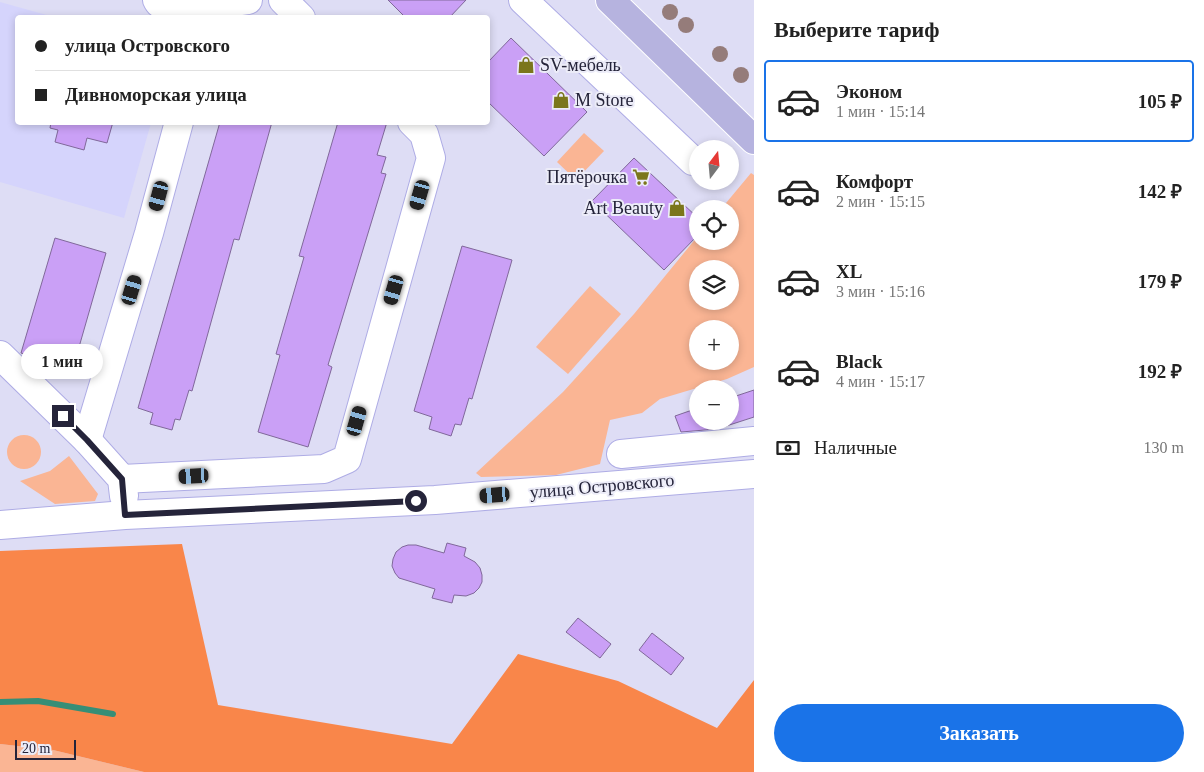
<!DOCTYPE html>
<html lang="ru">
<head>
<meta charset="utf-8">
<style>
	:root { --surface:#fff; --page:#f2f2f2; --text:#222; --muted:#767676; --line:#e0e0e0; --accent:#1a73e8 }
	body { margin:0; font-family:Georgia,serif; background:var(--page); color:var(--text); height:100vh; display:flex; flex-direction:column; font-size:19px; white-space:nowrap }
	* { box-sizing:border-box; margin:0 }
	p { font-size:16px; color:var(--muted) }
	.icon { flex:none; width:28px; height:28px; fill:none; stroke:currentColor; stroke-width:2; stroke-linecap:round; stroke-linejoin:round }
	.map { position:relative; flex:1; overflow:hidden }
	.side { display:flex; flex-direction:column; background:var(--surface); width:450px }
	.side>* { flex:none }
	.guide { position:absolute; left:15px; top:15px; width:475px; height:110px; border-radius:5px; box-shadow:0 2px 8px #0003; display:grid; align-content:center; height:110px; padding:0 20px; background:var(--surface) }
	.needle { width:32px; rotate:16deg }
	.tools { position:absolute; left:689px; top:140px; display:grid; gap:10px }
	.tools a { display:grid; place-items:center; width:50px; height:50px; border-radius:50%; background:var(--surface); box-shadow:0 2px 8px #0003; font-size:25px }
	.scale { position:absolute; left:15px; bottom:12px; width:61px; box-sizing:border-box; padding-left:5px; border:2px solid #25243a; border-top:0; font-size:14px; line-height:18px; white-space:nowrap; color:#25243a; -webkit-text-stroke:4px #ececf8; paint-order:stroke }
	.end { position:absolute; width:22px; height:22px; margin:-11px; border:6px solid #25243a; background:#fff; box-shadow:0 0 0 2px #fff }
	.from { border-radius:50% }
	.bubble { position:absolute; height:35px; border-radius:18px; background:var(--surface); box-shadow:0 2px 8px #0003; font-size:16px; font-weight:800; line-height:35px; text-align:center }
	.car { position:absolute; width:15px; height:30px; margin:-15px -8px; border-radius:6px; box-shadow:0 0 4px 1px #0007; background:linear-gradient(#222 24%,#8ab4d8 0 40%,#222 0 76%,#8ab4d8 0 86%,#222 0) }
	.guide b { display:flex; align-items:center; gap:18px; height:48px; font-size:19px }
	.guide b+b { border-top:1px solid var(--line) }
	.guide i { width:12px; height:12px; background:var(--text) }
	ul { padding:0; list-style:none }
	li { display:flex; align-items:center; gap:15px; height:82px; margin:0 10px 8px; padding:0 10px; border:2px solid transparent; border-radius:5px }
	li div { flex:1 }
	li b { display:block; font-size:19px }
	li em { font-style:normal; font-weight:800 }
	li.on { border-color:var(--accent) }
	li>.icon { width:45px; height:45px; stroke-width:1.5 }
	h2 { padding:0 20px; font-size:22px; line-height:60px }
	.pay { display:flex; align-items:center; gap:12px; height:55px; padding:0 20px; font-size:19px }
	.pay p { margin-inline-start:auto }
	.button { display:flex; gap:10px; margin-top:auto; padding:10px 20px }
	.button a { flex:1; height:58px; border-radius:30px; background:var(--accent); color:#fff; font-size:20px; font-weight:800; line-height:58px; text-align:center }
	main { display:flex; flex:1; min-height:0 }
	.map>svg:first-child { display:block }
	.built { fill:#d5d4fc }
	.green { fill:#fab594; fill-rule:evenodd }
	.forest { fill:#f9864a }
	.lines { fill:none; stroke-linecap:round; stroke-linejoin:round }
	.stream { stroke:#368e76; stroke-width:6 }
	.building { fill:#caa0f6; stroke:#80689a }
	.minor-casing { stroke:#aeace5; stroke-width:30 }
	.major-casing { stroke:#fff; stroke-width:30 }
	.minor { stroke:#fff; stroke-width:28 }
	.major { stroke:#b6b3df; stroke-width:28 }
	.tree { fill:#957c7a }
	.route { stroke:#25243a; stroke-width:6 }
	.labels { text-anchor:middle; stroke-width:4; stroke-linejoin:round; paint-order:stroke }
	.poi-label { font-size:18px; fill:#25243a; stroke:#ececf8; text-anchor:start }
	.street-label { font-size:18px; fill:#25243a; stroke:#ececf8 }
</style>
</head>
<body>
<main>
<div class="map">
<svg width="754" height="772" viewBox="0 0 754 772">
	<rect width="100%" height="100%" fill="#deddf5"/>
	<path class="built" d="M 0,2 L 54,17 L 18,18 L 18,122 L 151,123 L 124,218 L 0,182 Z"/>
	<g class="green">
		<path d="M 584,133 L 604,151 L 576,180 L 557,162 Z"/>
		<path d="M 751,173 L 754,175 L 754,367 L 727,379 L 660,399 L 642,413 L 610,420 L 600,464 L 556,475 L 481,477 L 476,473 L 563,392 L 634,314 L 697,237 L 698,241 L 730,241 L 730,209 L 721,209 ZM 698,269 L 730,269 L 730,301 L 698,301 ZM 698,329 L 730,329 L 730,361 L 698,361 Z"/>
		<path d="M 590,286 L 621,314 L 568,374 L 536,347 Z"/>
		<circle cx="24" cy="452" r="17"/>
		<path d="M 69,456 L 98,494 L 95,501 L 55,504 L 20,481 L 50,471 Z"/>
		<path d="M 0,744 L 53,750 L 144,772 L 0,772 Z"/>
	</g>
	<path class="forest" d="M 182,544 L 218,705 L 452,744 L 518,654 L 618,681 L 717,728 L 754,680 L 754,772 L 144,772 L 53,750 L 0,744 L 0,551 Z"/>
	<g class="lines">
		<path class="stream" d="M 0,702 L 38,701 L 113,714"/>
	</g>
	<g class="building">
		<path d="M 388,0 L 466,0 L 449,18 L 406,18 Z"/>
		<path d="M 511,38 L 587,112 L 544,156 L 488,102 L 488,62 Z"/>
		<path d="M 51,122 L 113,122 L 107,143 L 87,138 L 84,150 L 55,142 L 58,130 L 50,128 Z"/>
		<path d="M 220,122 L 272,122 L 239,240 L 234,239 L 192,391 L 189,390 L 180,420 L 175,419 L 172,430 L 150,424 L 153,413 L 138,408 Z"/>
		<path d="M 338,122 L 387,122 L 377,155 L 386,157 L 381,173 L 386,174 L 328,365 L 332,367 L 308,447 L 258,432 L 280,355 L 276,354 L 304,257 L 299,256 Z"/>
		<path d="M 634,158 L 698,218 L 698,235 L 664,270 L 592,201 Z"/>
		<path d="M 55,238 L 106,253 L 73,368 L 21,353 Z"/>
		<path d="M 462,246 L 512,260 L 472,399 L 469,398 L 461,425 L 455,424 L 451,436 L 429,429 L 432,417 L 414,411 Z"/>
		<path d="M 754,390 L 754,417 L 717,429 L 681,432 L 675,416 L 698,408 L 698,421 L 730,422 L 730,398 Z"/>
		<path d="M 447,543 L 466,548 L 464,556 L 475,562 L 480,568 L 482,575 L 482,582 L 479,588 L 474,593 L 466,596 L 454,595 L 452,603 L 432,598 L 435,589 L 399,578 L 395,573 L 392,566 L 393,559 L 396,552 L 402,547 L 408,545 L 416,545 L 444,553 Z"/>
		<path d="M 578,618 L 611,644 L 600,658 L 566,632 Z"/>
		<path d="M 652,633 L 684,658 L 671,675 L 639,650 Z"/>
	</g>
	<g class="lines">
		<g class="minor-casing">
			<g id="minor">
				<path d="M 157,0 L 159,3 L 210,5 L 248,0"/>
				<path d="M 283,0 L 301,18"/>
				<path d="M 523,0 L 693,161"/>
				<path d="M 0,355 L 87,440 L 122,479 L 124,496"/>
				<path d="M 87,440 L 149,233 L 179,122"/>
				<path d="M 621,454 L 754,441"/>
				<path d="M 122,479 L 324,469 L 347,459 L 431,158 L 424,134 L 412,122"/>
				<path d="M 0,525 L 125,515 L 435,500 L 754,474"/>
			</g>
		</g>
		<g class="major-casing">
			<path id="major" d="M 610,0 L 754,140"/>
		</g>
		<use href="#minor" class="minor"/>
		<use href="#major" class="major"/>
	</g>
	<g class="tree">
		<circle cx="670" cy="12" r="8"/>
		<circle cx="686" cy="25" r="8"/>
		<circle cx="720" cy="54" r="8"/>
		<circle cx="741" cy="75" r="8"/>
	</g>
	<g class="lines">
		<path class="route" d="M 63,416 L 87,440 L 122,479 L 125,515 L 416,501"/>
	</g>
	<defs>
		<g id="shop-bare" transform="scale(1.35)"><path d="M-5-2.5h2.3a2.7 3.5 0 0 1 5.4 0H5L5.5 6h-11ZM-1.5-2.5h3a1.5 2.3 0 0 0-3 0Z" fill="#7b761b" stroke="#ececf8" stroke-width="2.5" paint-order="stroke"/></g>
		<g id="supermarket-bare" transform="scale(1.35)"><path d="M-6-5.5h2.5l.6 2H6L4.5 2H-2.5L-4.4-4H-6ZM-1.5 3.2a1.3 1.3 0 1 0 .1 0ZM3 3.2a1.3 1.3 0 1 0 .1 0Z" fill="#7b761b" stroke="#ececf8" stroke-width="2.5" paint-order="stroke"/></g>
	</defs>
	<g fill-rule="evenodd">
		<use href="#shop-bare" x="526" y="65"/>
		<use href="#shop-bare" x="561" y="100"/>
		<use href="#supermarket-bare" x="641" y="177"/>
		<use href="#shop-bare" x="677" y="208"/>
	</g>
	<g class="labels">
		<g class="poi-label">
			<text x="540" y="71">SV-мебель</text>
			<text x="575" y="106">M Store</text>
			<text x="627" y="183" text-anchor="end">Пятёрочка</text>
			<text x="663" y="214" text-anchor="end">Art Beauty</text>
		</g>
		<g class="street-label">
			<text transform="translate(602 486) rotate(-5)" y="6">улица Островского</text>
		</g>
	</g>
</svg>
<div class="tools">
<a><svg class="needle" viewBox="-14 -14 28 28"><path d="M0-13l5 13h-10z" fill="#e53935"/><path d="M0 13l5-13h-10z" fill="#767676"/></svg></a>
<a><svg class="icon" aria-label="locate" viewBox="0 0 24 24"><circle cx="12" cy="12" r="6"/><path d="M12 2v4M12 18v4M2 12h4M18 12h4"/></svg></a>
<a><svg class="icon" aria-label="layers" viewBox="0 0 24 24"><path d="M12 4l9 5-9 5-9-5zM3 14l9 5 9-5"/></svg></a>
<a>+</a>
<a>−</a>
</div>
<div class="scale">20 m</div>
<i class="end from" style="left:416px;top:501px"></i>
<i class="end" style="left:63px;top:416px"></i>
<div class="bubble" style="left:21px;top:344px;width:82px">1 мин</div>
<i class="car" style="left:420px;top:195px;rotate:196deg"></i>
<i class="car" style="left:159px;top:196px;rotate:195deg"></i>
<i class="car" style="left:132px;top:290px;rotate:17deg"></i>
<i class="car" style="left:394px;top:290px;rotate:196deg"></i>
<i class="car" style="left:357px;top:421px;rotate:16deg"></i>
<i class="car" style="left:194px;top:476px;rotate:267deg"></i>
<i class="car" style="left:495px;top:495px;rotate:265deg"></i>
<div class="guide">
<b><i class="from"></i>улица Островского</b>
<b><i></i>Дивноморская улица</b>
</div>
</div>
<section class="side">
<h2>Выберите тариф</h2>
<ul>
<li class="on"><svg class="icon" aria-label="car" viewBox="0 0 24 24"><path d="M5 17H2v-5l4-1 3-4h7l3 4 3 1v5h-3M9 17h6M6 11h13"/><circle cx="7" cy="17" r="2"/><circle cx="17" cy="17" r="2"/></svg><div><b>Эконом</b><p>1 мин · 15:14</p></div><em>105 ₽</em></li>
<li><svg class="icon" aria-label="car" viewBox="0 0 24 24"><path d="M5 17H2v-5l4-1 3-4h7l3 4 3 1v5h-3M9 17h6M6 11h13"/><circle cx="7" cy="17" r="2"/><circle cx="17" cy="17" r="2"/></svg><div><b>Комфорт</b><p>2 мин · 15:15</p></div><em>142 ₽</em></li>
<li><svg class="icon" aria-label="car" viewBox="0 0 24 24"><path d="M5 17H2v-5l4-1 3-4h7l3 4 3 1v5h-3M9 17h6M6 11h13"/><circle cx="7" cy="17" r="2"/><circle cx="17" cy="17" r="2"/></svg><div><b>XL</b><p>3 мин · 15:16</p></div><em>179 ₽</em></li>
<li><svg class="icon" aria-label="car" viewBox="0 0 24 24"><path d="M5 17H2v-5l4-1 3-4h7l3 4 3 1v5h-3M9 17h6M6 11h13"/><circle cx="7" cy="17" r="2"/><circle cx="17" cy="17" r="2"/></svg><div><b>Black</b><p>4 мин · 15:17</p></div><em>192 ₽</em></li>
</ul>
<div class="pay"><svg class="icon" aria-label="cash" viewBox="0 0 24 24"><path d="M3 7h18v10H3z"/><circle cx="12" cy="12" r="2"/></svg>Наличные<p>130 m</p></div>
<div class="button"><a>Заказать</a></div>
</section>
</main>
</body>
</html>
